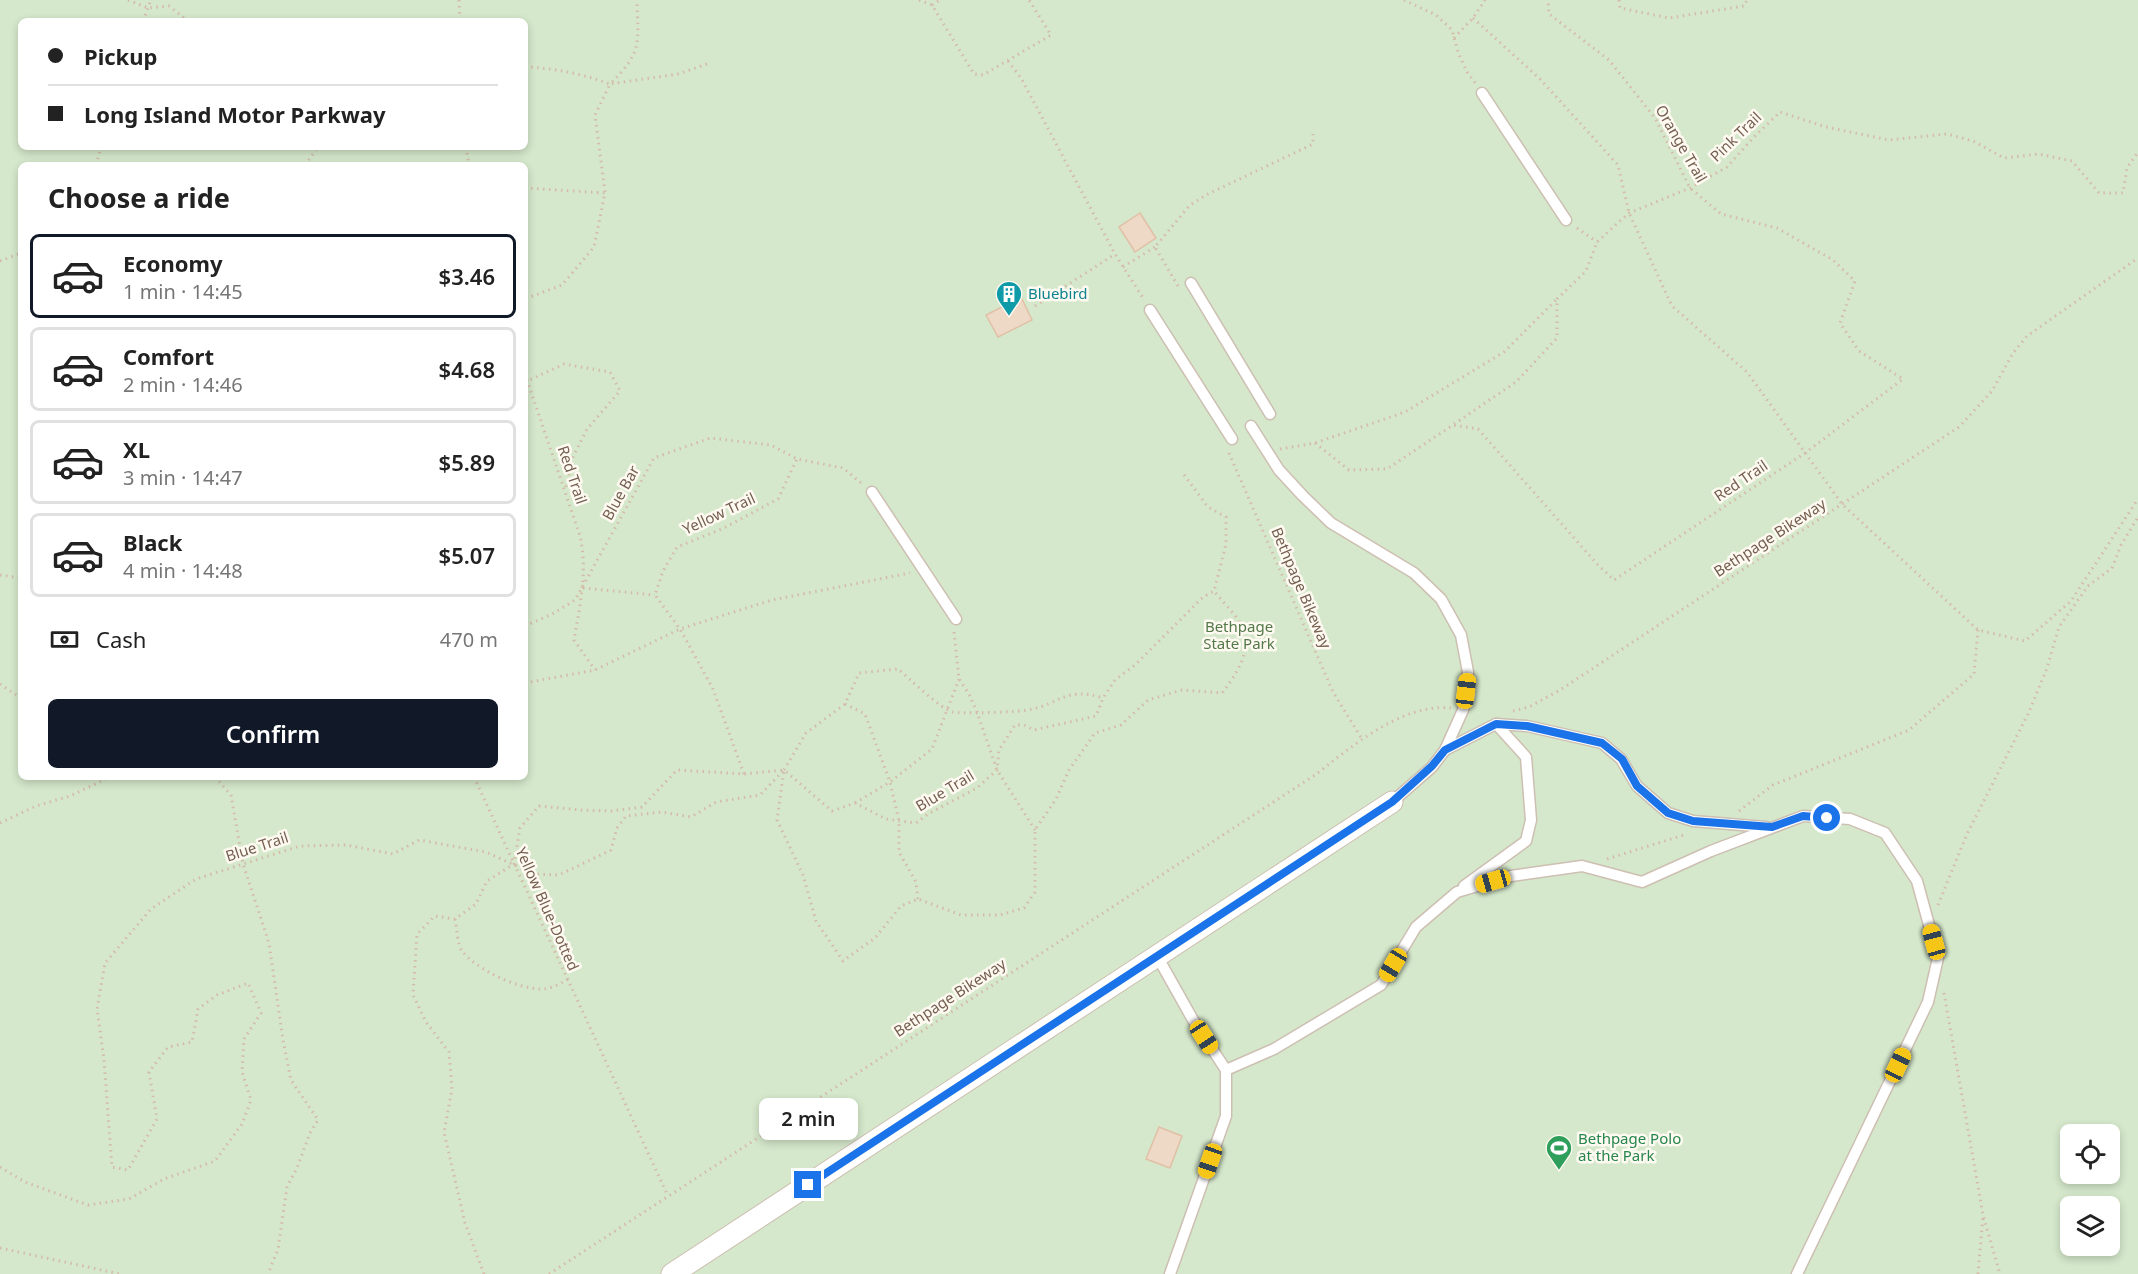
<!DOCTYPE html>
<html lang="en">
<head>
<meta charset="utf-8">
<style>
	:root { --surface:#fff; --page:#f2f2f2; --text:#222; --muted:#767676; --line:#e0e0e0; --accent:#111827 }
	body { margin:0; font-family:"Noto Sans",sans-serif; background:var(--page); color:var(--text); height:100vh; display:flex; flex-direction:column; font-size:22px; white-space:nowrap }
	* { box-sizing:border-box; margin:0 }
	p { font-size:20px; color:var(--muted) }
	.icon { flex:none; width:33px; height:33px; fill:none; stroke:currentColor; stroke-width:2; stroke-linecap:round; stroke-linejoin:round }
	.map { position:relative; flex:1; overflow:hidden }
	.sheet { position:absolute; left:18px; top:162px; width:510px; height:618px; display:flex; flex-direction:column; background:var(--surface); border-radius:9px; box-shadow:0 3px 9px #0003 }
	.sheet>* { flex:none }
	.hud { position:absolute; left:18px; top:18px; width:510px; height:132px; border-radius:9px; box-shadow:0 3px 9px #0003; display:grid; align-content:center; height:132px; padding:0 30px; background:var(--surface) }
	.controls { position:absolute; left:2060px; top:1124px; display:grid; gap:12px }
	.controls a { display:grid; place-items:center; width:60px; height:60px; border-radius:9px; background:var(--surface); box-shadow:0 3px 9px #0003; font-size:30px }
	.end { position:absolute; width:27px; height:27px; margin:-14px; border:8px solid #1a73e8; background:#fff; box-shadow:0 0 0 3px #fff }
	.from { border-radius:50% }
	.bubble { position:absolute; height:42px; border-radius:9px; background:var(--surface); box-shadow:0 3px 9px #0003; font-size:20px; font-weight:600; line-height:42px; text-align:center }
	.car { position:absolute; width:18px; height:36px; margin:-18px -9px; border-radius:8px; box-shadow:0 0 4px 2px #0007; background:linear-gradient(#f5c518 24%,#345 0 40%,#f5c518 0 76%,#345 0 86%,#f5c518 0) }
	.hud b { display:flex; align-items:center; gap:21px; height:57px; font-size:22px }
	.hud b+b { border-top:2px solid var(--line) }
	.hud i { width:15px; height:15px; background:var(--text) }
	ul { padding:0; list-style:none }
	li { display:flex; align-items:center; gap:18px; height:84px; margin:0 12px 9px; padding:0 18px; border:3px solid var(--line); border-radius:9px }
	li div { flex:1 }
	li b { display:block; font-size:22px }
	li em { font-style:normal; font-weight:600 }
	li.on { border-color:var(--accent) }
	li>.icon { width:54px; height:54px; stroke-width:1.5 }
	h2 { padding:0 30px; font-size:27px; line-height:72px }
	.pay { display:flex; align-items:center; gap:15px; height:66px; padding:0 30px; font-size:22px }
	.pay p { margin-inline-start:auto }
	.primary-button { display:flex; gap:12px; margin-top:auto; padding:12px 30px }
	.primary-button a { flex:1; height:69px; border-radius:9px; background:var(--accent); color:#fff; font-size:24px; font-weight:600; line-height:69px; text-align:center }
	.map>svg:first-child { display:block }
	.green { fill:#d5e8cb; fill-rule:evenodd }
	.building { fill:#eed8c6; stroke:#e0c0a7; stroke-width:1.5 }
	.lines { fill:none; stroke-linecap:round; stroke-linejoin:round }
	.service-casing { stroke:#cdbfb2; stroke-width:13 }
	.minor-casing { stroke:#cdbfb2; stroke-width:23 }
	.path { stroke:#d4bba8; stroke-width:3; stroke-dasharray:1.5 4.5; stroke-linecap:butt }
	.service { stroke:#fff; stroke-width:10 }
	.minor { stroke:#fff; stroke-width:21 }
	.route { stroke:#1a73e8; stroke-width:8 }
	.labels { text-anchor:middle; stroke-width:5; stroke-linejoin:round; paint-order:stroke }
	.street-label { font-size:15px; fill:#755f50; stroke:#fefaf2 }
	.culture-label { font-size:15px; fill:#0d838f; stroke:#fefaf2; text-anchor:start }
	.park-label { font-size:15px; fill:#547949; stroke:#fefaf2 }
	.leisure-label { font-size:15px; fill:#27864d; stroke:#fefaf2; text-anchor:start }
</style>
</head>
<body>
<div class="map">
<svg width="2138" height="1274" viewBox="0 0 2138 1274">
	<rect width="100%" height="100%" fill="#fbf6ec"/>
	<path class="green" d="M 0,0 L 2138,0 L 2138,1274 L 0,1274 ZM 21,21 L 525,21 L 525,147 L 21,147 ZM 21,165 L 525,165 L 525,777 L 21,777 ZM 2070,1134 L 2109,1134 L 2109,1173 L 2070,1173 ZM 2070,1206 L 2109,1206 L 2109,1245 L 2070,1245 Z"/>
	<g class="building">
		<path d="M 1140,213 L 1156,238 L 1135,252 L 1119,227 Z"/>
		<path d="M 1021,297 L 1032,320 L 998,337 L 986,315 Z"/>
		<path d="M 1159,1127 L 1182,1136 L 1170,1168 L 1146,1159 Z"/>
	</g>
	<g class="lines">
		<g class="service-casing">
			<g id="service">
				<path d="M 1482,93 L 1566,220"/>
				<path d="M 1191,283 L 1270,414"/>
				<path d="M 1150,310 L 1232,439"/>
				<path d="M 1251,426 L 1279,470 L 1303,496 L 1331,523 L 1414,573 L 1441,599 L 1461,635 L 1468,672 L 1463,710 L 1445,750 L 1432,767 L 1392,802"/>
				<path d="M 872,492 L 956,619"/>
				<path d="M 1496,724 L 1527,726 L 1602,743 L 1621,759 L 1637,786 L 1668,813 L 1693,821 L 1766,827"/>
				<path d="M 1445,750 L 1496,724 L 1526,757 L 1531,820 L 1526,841 L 1464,886"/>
				<path d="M 1157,956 L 1193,1020 L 1226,1070 L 1226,1116 L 1170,1274"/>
				<path d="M 1226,1070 L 1274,1049 L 1381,985 L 1416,927 L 1457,892 L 1511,876 L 1582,866 L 1642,882 L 1711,851 L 1803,816 L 1850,819 L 1885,833 L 1917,881 L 1938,958 L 1928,1002 L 1797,1274"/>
			</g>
		</g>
		<g class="minor-casing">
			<path id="minor" d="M 672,1274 L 1392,802"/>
		</g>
		<g class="path">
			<path d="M 128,0 L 148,8 L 169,6 L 188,21"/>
			<path d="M 459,0 L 460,21"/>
			<path d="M 919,0 L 932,5 L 974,74 L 983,75 L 1051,35 L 1029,0"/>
			<path d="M 1404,0 L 1436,15 L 1452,30 L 1458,52 L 1467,72 L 1476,84"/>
			<path d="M 1619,0 L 1620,8 L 1669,18 L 1744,6 L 1747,0"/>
			<path d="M 932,5 L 940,0"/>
			<path d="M 1473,18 L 1540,79 L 1618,165 L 1629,213 L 1672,306 L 1747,372 L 1842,504 L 1978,630 L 2025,641 L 2071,601 L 2138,499"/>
			<path d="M 143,21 L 151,0"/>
			<path d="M 1454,38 L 1473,18 L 1485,0"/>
			<path d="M 1008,61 L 1021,78 L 1115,254 L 1143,298"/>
			<path d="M 525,67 C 555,68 582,74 610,84 C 643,51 638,44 637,0"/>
			<path d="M 466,147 L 469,165"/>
			<path d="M 96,165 L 101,147"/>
			<path d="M 305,165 L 318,147"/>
			<path d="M 525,188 L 605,193 L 594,247 L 562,285 L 525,299"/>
			<path d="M 605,192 L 595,115 L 610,84 L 678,74 L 710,63"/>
			<path d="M 1577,228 L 1597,242"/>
			<path d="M 0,261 L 21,253"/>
			<path d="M 1123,267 L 1155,247"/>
			<path d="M 1178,286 L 1155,247 L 1190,205 L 1206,195 L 1313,144 L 1313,134"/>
			<path d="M 1035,306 L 1115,254"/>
			<path d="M 525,374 L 580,536 C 588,571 580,605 574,640 L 595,670"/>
			<path d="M 525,382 L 564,364 L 610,372 L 620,391 L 587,429 L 573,457 L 565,490"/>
			<path d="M 1454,424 L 1516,382 L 1557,338 L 1557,299 L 1586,271 L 1597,242 L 1629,213 L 1690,188 L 1727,167 L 1754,137 L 1780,112 L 1826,127 L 1889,140 L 1947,134 L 1973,141 L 2004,158 L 2039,154 L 2072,161 L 2099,193 L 2123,193 L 2127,168 L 2138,152"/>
			<path d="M 1315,443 L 1349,470 L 1387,469 L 1453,425 L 1478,429 L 1597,564 L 1614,580 L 1805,453 L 1903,379 L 1859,351 L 1840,323 L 1855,281 L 1833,260 L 1777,228 L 1721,214 L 1690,188 L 1655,118 L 1609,60 L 1549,14 L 1548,0"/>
			<path d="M 1280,449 L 1315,443 L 1405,412 L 1504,352 L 1556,300"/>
			<path d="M 1229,453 L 1333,692 L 1362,739"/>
			<path d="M 0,575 L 21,578"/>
			<path d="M 583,588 L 655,595"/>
			<path d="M 525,626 L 554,613 L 575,600 L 654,458 L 710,438 L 771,445 L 797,459 L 843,468 L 861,483"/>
			<path d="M 954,632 L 959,679 L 969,694 L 977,712 L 997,770 L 1035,830"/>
			<path d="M 525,683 L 595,670 L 680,629 L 772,600 L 910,573"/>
			<path d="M 0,684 L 21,698"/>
			<path d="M 845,704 L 865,714 L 890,782 L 899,821 L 899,852 L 916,882 L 918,899"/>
			<path d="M 1513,711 L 1529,707 L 1560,690 L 1959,427 L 1992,391 L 2013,353 L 2027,336 L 2138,258"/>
			<path d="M 784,770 L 806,733 L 845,704 L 859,673 L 898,669 C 910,679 939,708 953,712 C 961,714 1019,712 1028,710 C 1061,704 1065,686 1103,698"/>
			<path d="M 744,774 L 713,689 L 680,629 L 655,595 L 663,571 L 677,547 L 722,529 L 778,499 L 797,459"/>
			<path d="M 215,777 L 231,795 L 243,864 L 269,943 L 283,1040 L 291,1080 L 318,1120 L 310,1133 L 297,1168 L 287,1187 L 278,1249 L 268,1274"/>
			<path d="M 474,777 L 668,1196"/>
			<path d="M 855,803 L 890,782 L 932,749 L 959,679"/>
			<path d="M 1739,811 L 1773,785 L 1909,730 L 1974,674 L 1978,630"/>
			<path d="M 0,823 L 36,806 L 70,796 L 110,777"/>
			<path d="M 1607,859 L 1687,834"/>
			<path d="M 1938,905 L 1967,834 L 2029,712 L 2047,668 L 2059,627 L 2088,586 L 2112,568 L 2121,545 L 2138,517"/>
			<path d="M 455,919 C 457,928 457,944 462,951 C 477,970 518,989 542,989 C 551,989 560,984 568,979"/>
			<path d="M 1944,993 L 1983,1215 L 2000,1274"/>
			<path d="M 0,1167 L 25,1182 L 88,1205 L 129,1199 L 164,1179 L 215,1161 L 242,1124 L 251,1100 L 242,1072 L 244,1039 L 261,1013 L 248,983 L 217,995 L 198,1009 L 192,1042 L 168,1047 L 149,1072 L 157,1119 L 128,1170 L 112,1167 L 104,1060 L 97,1009 L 105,963 L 151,909 L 196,879 L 300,846 L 346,845 L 393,854 L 419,840 L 486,852 L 534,874 L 559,875 L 611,850 L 617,828 L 626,816 L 662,812 L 691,817 L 716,802 L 760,795 L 784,770 L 832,811 L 855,803 L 886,819 L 916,823 L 928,814 L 977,788 L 997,770 L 999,750 L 1015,725 L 1024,725 L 1034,730 L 1096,716 L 1103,698 L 1115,680 L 1135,665 L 1203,597 L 1214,591 L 1226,544 L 1226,517 L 1208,507 L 1182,472"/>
			<path d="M 0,1248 L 120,1274"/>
			<path d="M 484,1274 L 465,1223 L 444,1132 L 452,1089 L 449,1052 L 426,1022 L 413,995 L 417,934 L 435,916 L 455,919 L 476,904 L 487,881 L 514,864 L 520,828 L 539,806 L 581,810 L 611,811 L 642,807 L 677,770 L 744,774 L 784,770 L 777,820 L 803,875 L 816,921 L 843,961 L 875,938 L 901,906 L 918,899 L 961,915 L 1000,915 L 1024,908 L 1035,892 L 1035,830 L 1056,799 L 1069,770 L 1095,733 L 1121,725 L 1148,700 L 1182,690 L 1222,693 C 1236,675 1255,647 1241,624 C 1234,613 1223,602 1214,591"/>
			<path d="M 549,1274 L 1315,775 C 1351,747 1402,703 1451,708"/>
			<path d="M 1978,1274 L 1983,1217"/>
		</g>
		<use href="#service" class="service"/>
		<use href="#minor" class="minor"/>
	</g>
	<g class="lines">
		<path class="route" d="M 808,1185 L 1392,802 L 1432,766 L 1445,750 L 1496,724 L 1527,726 L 1602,743 L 1622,759 L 1637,786 L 1668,813 L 1693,821 L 1772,827 L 1803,816 L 1827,818"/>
	</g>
	<defs>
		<g id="building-pin" transform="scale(1.35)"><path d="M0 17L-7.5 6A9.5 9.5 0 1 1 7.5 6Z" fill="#0f9aa8" stroke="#fefaf2"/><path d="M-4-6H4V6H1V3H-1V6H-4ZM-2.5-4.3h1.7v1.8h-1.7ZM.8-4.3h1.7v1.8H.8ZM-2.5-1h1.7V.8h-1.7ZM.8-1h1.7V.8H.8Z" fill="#fff"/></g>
		<g id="stadium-pin" transform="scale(1.35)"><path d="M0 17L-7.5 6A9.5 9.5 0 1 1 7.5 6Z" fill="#2e9e5b" stroke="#fefaf2"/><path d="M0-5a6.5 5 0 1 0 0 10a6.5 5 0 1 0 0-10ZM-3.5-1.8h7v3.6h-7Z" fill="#fff"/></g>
	</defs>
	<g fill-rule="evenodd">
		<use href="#building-pin" x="1009" y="294"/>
		<use href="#stadium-pin" x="1559" y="1148"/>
	</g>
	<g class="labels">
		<g class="street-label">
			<text transform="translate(1736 137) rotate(-44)" y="5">Pink Trail</text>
			<text transform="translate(1681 144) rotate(60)" y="5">Orange Trail</text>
			<text transform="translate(572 475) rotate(71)" y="5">Red Trail</text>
			<text transform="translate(1741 481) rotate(-34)" y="5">Red Trail</text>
			<text transform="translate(621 493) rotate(-61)" y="5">Blue Bar</text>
			<text transform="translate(719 514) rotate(-25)" y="5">Yellow Trail</text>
			<text transform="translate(1770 538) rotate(-33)" y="5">Bethpage Bikeway</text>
			<text transform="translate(1301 588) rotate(67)" y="5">Bethpage Bikeway</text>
			<text transform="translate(945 791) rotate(-31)" y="5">Blue Trail</text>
			<text transform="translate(257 847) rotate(-18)" y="5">Blue Trail</text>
			<text transform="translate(547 909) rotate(66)" y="5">Yellow Blue-Dotted</text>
			<text transform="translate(950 998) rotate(-33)" y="5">Bethpage Bikeway</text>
		</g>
		<g class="culture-label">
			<text x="1028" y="299">Bluebird</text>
		</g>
		<g class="park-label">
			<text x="1239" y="632">Bethpage<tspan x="1239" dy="17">State Park</tspan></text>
		</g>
		<g class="leisure-label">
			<text x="1578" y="1144">Bethpage Polo<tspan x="1578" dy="17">at the Park</tspan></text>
		</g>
	</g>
</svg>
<div class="controls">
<a><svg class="icon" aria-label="locate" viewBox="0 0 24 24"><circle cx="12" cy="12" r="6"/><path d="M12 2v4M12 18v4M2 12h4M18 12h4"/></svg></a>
<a><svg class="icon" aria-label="layers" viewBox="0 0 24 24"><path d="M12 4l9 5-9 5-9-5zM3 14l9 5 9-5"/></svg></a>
</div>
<i class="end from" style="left:1827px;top:818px"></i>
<i class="end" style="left:808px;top:1185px"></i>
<div class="bubble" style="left:759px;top:1098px;width:99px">2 min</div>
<i class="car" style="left:1466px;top:691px;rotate:7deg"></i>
<i class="car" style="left:1493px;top:881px;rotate:254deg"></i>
<i class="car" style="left:1934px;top:942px;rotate:345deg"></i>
<i class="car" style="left:1393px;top:965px;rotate:211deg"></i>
<i class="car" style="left:1204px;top:1037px;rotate:147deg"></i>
<i class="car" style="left:1898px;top:1065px;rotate:25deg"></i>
<i class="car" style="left:1210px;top:1161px;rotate:199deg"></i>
<div class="hud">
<b><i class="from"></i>Pickup</b>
<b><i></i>Long Island Motor Parkway</b>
</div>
<section class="sheet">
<h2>Choose a ride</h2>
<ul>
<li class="on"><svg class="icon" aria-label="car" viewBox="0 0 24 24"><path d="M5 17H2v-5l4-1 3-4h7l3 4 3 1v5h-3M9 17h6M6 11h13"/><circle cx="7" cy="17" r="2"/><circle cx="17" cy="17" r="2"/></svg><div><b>Economy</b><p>1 min · 14:45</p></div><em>$3.46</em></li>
<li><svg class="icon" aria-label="car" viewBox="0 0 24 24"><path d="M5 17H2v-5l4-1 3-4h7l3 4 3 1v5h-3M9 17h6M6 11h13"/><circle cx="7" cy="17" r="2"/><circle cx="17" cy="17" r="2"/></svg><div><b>Comfort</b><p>2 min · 14:46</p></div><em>$4.68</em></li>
<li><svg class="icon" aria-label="car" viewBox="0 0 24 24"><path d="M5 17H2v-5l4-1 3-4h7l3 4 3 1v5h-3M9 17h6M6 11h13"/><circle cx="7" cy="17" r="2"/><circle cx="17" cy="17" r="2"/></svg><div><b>XL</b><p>3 min · 14:47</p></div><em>$5.89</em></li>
<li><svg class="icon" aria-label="car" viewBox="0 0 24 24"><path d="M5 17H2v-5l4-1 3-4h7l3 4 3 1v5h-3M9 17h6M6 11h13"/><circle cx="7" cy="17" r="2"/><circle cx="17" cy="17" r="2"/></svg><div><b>Black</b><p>4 min · 14:48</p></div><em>$5.07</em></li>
</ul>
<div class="pay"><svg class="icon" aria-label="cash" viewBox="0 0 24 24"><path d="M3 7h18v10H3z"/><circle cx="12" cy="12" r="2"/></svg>Cash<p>470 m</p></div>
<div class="primary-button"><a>Confirm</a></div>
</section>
</div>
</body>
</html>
